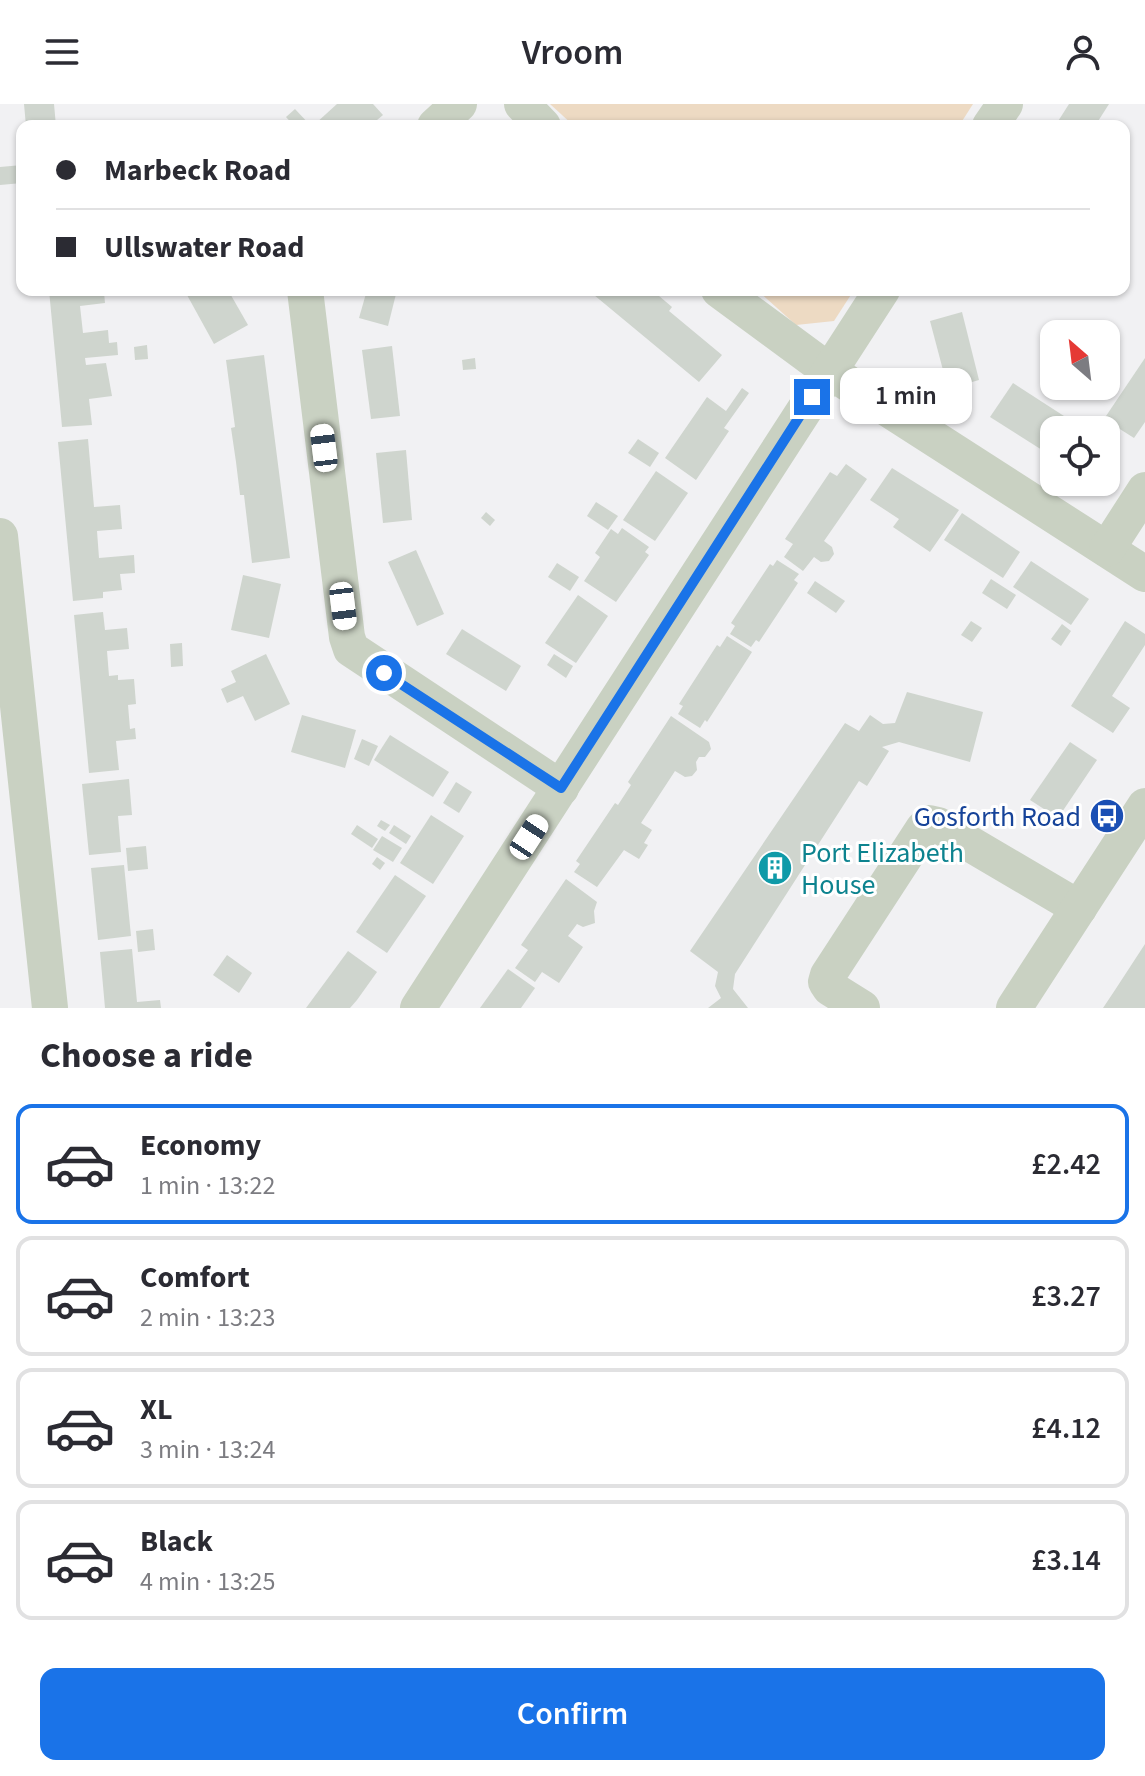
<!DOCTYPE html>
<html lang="en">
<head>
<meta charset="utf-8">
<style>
	:root { --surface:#fff; --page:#f7f7f7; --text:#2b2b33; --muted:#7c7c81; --line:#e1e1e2; --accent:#1a73e8 }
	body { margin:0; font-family:"Source Sans 3",sans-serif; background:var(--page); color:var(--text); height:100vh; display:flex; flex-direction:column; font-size:30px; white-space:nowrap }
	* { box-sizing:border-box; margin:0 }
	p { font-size:26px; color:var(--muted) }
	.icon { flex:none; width:44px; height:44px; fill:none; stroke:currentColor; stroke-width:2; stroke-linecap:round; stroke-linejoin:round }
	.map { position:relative; height:904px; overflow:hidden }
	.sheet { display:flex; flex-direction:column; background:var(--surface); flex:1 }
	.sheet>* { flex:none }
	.hud { position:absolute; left:16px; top:16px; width:1114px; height:176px; border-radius:16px; box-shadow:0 2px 6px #0004; display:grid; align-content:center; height:176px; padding:0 40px; background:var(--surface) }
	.needle { width:52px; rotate:332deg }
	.tools { position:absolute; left:1040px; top:216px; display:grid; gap:16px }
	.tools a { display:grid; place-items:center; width:80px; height:80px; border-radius:16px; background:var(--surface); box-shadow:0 2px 6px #0004; font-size:40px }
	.end { position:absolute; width:36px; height:36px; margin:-18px; border:10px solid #1a73e8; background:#fff; box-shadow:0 0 0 4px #fff }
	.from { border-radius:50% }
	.bubble { position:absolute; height:56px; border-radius:16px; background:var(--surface); box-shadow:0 2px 6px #0004; font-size:26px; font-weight:600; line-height:56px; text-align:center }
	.car { position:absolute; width:24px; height:48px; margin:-24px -12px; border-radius:10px; box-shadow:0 0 6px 2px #0007; background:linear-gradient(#fff 24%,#345 0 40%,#fff 0 76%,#345 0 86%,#fff 0) }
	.hud b { display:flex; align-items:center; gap:28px; height:76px; font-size:30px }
	.hud b+b { border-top:2px solid var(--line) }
	.hud i { width:20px; height:20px; background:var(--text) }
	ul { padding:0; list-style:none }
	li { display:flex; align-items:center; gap:24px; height:120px; margin:0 16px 12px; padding:0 24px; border:4px solid var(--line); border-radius:16px }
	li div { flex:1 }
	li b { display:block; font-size:30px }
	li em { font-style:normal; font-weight:600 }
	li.current { border-color:var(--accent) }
	li>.icon { width:72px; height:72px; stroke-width:1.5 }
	h2 { padding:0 40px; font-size:36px; line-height:96px }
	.cta { display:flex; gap:16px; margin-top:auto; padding:16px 40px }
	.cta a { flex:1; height:92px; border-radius:16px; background:var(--accent); color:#fff; font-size:32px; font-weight:600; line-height:92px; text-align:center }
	header { display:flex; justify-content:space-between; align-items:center; height:104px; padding:0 40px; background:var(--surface); font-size:36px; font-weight:600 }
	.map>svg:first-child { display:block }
	.green { fill:#eddac3 }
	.building { fill:#cfd5ce }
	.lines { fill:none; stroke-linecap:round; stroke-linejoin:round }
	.minor { stroke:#c9d1c2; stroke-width:36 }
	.route { stroke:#1a73e8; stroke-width:10 }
	.labels { text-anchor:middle; stroke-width:6; stroke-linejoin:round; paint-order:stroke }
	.transit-label { font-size:28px; fill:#164399; stroke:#fff; text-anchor:end }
	.culture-label { font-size:28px; fill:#0d838f; stroke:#fff; text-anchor:start }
</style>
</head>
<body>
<header><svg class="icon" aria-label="menu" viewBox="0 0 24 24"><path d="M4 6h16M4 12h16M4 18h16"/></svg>Vroom<svg class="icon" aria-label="person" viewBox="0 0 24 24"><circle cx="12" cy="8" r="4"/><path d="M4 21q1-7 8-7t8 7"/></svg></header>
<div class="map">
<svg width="1145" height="904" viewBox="0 0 1145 904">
	<rect width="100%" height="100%" fill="#f1f1f3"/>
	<g class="green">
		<path d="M 550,0 L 973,0 L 959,22 L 574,22 Z"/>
		<path d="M 757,186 L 854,186 L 834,217 L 796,221 Z"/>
	</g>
	<g class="building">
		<path d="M 24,0 L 54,0 L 56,22 L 26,22 Z"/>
		<path d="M 337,0 L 373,0 L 383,11 L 370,22 L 317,22 L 315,20 Z"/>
		<path d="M 1069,0 L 1109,0 L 1095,22 L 1055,22 Z"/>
		<path d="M 295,5 L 311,22 L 294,22 L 286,13 Z"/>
		<path d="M 22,61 L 22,79 L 0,81 L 0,63 Z"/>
		<path d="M 49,186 L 104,188 L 105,199 L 80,202 L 83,229 L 108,226 L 109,239 L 117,238 L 118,251 L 85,254 L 86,261 L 106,259 L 112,292 L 89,295 L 92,321 L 62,323 Z"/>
		<path d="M 197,186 L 228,186 L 248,221 L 214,240 L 187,191 Z"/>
		<path d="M 367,186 L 397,186 L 388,222 L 359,214 Z"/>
		<path d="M 588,186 L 652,186 L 672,203 L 669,207 L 722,251 L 699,278 Z"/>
		<path d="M 962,208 L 979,276 L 948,285 L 930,217 Z"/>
		<path d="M 147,241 L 148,255 L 135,256 L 134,243 Z"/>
		<path d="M 392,242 L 400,312 L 371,315 L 362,246 Z"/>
		<path d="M 264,251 L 290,454 L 252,459 L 244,391 L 240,391 L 236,358 L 231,324 L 235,323 L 226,256 Z"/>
		<path d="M 475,254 L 476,265 L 463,266 L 462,256 Z"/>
		<path d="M 1145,254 L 1145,318 L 1134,334 L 1104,315 Z"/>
		<path d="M 1013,279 L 1064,312 L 1042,346 L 990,313 Z"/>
		<path d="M 742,284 L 749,289 L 724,324 L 729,327 L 696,376 L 665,354 L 707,293 L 726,307 Z"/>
		<path d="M 88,335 L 94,403 L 120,401 L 122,425 L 97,427 L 99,454 L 134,451 L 135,469 L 120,470 L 122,486 L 103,488 L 103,494 L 73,497 L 58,338 Z"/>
		<path d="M 638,335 L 659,349 L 650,363 L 628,349 Z"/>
		<path d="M 406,346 L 412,416 L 383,419 L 376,349 Z"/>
		<path d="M 846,360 L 867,375 L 824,437 L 832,443 L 834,450 L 829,457 L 821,458 L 814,453 L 803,467 L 784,453 L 793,440 L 785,435 L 830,368 L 837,372 Z"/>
		<path d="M 892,364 L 959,406 L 930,448 L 893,423 L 899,415 L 870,396 Z"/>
		<path d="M 656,367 L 688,389 L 655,437 L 623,416 Z"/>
		<path d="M 596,398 L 618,412 L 608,426 L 587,412 Z"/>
		<path d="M 486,408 L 495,416 L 490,422 L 481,414 Z"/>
		<path d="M 962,409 L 1020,448 L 1003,474 L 944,436 Z"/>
		<path d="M 622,424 L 649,443 L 645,448 L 649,451 L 616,498 L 584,477 L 600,453 L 595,449 L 611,425 L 618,430 Z"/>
		<path d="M 416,446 L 444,510 L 417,522 L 388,458 Z"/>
		<path d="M 777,456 L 799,470 L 794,476 L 798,479 L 759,538 L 756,536 L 751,543 L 730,530 L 735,522 L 731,519 L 770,460 L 773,462 Z"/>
		<path d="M 1031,457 L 1089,495 L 1071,521 L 1013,483 Z"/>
		<path d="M 557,459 L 579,473 L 570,487 L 548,473 Z"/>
		<path d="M 243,471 L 281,480 L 269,534 L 231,526 Z"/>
		<path d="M 991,475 L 1016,491 L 1007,505 L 982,489 Z"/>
		<path d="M 815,477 L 845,497 L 836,509 L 807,489 Z"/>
		<path d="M 578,491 L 608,512 L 576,559 L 545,539 Z"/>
		<path d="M 103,508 L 105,526 L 127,524 L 129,545 L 107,547 L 109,572 L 118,571 L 118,576 L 134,575 L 136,600 L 128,601 L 130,625 L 135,624 L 136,635 L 116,637 L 119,666 L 89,669 L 74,511 Z"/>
		<path d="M 971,517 L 982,524 L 972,538 L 961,531 Z"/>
		<path d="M 1125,517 L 1145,530 L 1145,541 L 1112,592 L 1130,604 L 1113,629 L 1071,602 Z"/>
		<path d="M 1062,520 L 1071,527 L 1061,542 L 1051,535 Z"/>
		<path d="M 462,525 L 521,562 L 506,587 L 446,550 Z"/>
		<path d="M 727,532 L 752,548 L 707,618 L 705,616 L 700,624 L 678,610 L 683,602 L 679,600 L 717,541 L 720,543 Z"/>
		<path d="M 182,539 L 183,562 L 171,563 L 170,540 Z"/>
		<path d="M 266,550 L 290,600 L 255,617 L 243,592 L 227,599 L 221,585 L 236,578 L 231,567 Z"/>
		<path d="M 554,550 L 573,562 L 566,574 L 547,561 Z"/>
		<path d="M 907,588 L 983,608 L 970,658 L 899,638 L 882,643 L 889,647 L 867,682 L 859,677 L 735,870 L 733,885 L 748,904 L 708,904 L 721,894 L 715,882 L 718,868 L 690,847 L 845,619 L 859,627 L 870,611 L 883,620 L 895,619 Z"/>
		<path d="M 302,611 L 356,626 L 345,664 L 291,648 Z"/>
		<path d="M 671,612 L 709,638 L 711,645 L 705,653 L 699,653 L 696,658 L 697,666 L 692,672 L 685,673 L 675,667 L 641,719 L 652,726 L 644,739 L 648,741 L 639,755 L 624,746 L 597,783 L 574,768 L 580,760 L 576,757 L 615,699 L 618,701 L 631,681 L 628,678 Z"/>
		<path d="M 390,631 L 449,668 L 433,693 L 374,656 Z"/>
		<path d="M 362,635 L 378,642 L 369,662 L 354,655 Z"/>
		<path d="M 1070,638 L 1097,656 L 1058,714 L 1030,696 Z"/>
		<path d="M 129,675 L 132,711 L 118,712 L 121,748 L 89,751 L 82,680 Z"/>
		<path d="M 456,678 L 472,688 L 459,709 L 443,699 Z"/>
		<path d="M 431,711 L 464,732 L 433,780 L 400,759 Z"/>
		<path d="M 381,716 L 390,721 L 385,727 L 377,722 Z"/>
		<path d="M 357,721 L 378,735 L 372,744 L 351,730 Z"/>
		<path d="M 394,721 L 411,732 L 406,740 L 389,729 Z"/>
		<path d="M 382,732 L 402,744 L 393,758 L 373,746 Z"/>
		<path d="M 146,742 L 148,765 L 128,767 L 126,744 Z"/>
		<path d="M 377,753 L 385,759 L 380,766 L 372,760 Z"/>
		<path d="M 124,761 L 131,832 L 98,836 L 91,764 Z"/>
		<path d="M 395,771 L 426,792 L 387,849 L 356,828 Z"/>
		<path d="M 566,775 L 597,798 L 594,807 L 595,819 L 583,823 L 577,820 L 568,832 L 583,843 L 559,879 L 542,868 L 535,878 L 515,864 L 528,846 L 521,841 Z"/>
		<path d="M 153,825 L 155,846 L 138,848 L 136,827 Z"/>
		<path d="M 1145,840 L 1145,904 L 1103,904 L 1115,886 Z"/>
		<path d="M 132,845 L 137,898 L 160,896 L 161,904 L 105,904 L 100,848 Z"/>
		<path d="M 348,847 L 377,868 L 357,896 L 350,904 L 306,904 Z"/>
		<path d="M 227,851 L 252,869 L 239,889 L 213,871 Z"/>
		<path d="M 508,865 L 535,884 L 521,904 L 480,904 Z"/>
	</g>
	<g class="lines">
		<g class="minor">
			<path d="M 522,0 L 543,22"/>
			<path d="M 435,22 L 459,0"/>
			<path d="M 990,22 L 1005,0"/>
			<path d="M 305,186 L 347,533 L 351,545 L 561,684"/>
			<path d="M 719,186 L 829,267 L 1145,470"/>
			<path d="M 0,432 L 50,904"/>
			<path d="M 1107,445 L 1145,386"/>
			<path d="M 418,904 L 882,186"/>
			<path d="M 862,904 L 830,884 L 826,878 L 828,871 L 923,725 L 929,719 L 938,721 L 1079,804"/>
			<path d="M 1014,904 L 1145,702"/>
		</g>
	</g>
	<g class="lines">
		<path class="route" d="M 384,569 L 561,684 L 812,293"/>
	</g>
	<defs>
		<g id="bus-disc" transform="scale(1.8)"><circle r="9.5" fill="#1a4fb4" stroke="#fff"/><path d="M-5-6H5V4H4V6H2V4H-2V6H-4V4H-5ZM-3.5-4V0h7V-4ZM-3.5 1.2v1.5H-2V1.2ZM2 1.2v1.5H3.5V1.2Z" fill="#fff"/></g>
		<g id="building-disc" transform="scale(1.8)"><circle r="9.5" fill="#0f9aa8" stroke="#fff"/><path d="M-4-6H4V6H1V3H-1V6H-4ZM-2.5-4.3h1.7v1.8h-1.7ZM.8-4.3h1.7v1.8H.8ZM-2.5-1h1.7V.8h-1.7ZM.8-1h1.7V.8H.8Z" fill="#fff"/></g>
	</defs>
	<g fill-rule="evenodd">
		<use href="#bus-disc" x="1107" y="712"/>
		<use href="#building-disc" x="775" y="764"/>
	</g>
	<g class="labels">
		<g class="transit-label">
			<text x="1081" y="722">Gosforth Road</text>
		</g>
		<g class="culture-label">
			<text x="801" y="758">Port Elizabeth<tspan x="801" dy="32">House</tspan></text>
		</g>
	</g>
</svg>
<div class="tools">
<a><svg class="needle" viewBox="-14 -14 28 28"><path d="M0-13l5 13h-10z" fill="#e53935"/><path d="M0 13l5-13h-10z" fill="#7c7c81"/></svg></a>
<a><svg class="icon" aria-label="locate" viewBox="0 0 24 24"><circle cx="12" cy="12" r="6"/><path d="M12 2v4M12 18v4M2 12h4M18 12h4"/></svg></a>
</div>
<i class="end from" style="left:384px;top:569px"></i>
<i class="end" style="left:812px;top:293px"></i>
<div class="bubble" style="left:840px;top:264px;width:132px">1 min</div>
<i class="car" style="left:324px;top:344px;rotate:353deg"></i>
<i class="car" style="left:343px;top:502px;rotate:173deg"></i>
<i class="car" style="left:529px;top:733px;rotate:33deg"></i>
<div class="hud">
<b><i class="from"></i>Marbeck Road</b>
<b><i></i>Ullswater Road</b>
</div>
</div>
<section class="sheet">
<h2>Choose a ride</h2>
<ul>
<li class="current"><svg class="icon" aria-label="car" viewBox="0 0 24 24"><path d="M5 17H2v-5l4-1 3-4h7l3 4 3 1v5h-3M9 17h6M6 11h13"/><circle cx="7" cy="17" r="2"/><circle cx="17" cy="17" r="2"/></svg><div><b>Economy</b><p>1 min · 13:22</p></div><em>£2.42</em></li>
<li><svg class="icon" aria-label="car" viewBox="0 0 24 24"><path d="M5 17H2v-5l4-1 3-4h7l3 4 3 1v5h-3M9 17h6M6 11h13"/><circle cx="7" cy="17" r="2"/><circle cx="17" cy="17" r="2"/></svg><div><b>Comfort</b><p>2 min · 13:23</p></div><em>£3.27</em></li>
<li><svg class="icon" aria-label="car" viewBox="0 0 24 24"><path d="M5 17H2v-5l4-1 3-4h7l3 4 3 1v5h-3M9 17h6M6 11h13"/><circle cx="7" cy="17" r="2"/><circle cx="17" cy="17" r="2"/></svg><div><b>XL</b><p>3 min · 13:24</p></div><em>£4.12</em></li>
<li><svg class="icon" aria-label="car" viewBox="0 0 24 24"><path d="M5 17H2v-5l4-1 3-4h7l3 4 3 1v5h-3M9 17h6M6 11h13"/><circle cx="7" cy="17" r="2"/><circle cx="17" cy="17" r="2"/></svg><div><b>Black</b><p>4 min · 13:25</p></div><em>£3.14</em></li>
</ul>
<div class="cta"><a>Confirm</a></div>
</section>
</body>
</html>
